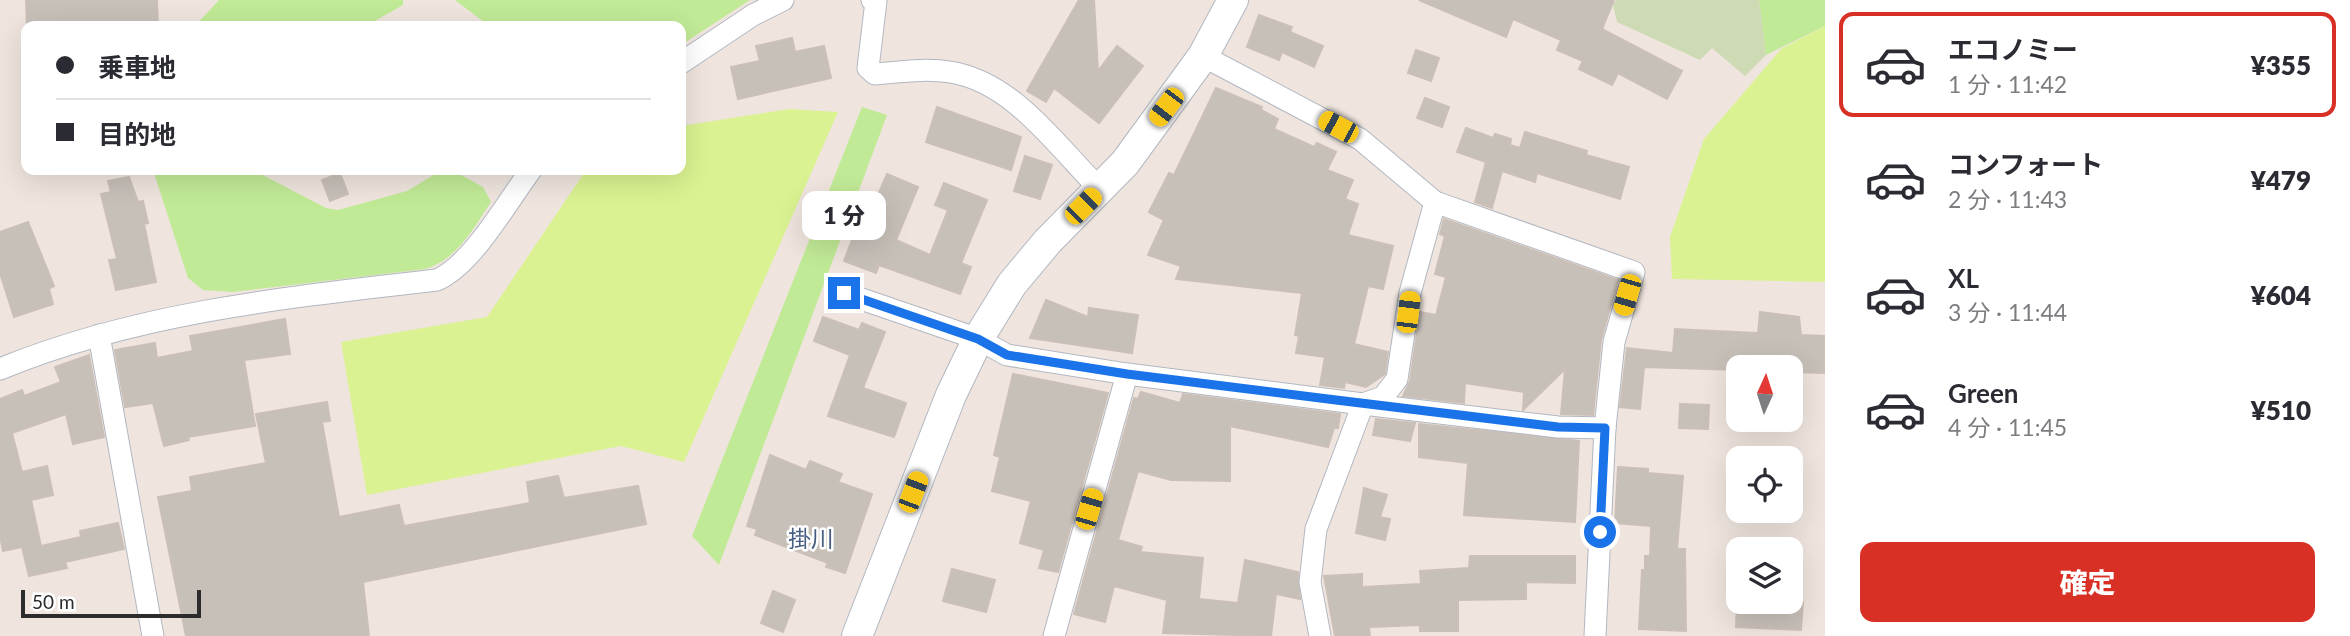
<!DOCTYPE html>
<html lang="ja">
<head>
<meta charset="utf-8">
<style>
	:root { --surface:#fff; --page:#f2f2f3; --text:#2b2b33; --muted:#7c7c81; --line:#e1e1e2; --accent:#d93025 }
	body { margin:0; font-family:Lato,"Noto Sans JP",sans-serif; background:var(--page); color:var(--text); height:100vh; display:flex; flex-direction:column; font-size:26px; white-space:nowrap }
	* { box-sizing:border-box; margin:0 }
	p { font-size:23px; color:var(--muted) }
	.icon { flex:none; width:38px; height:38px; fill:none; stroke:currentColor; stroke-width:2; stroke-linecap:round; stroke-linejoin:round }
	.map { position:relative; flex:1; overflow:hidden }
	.sheet { display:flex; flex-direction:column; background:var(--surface); width:525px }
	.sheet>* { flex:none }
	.hud { position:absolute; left:21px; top:21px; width:665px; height:154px; border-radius:14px; box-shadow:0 7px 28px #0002; display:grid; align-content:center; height:154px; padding:0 35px; background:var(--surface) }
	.needle { width:46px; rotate:3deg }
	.fabs { position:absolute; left:1726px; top:355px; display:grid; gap:14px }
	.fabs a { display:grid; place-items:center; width:77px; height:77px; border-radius:14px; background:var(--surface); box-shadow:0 7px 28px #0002; font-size:35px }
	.scale { position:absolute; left:21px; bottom:18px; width:180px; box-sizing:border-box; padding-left:7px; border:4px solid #2c2c2c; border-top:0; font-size:19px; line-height:24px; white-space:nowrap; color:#2c2c2c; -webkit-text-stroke:5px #fff; paint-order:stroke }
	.end { position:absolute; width:32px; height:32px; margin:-16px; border:9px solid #1a73e8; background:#fff; box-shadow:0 0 0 4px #fff }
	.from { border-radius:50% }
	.bubble { position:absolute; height:49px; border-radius:14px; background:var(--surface); box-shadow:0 7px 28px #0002; font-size:23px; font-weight:800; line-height:49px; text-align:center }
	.car { position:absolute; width:21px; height:42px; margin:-21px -10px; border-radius:9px; box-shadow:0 0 5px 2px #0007; background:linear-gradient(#f5c518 24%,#345 0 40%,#f5c518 0 76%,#345 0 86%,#f5c518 0) }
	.hud b { display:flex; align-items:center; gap:24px; height:66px; font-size:26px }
	.hud b+b { border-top:2px solid var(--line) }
	.hud i { width:18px; height:18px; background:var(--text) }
	ul { padding:12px 0 0; list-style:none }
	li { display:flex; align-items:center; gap:21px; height:105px; margin:0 14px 10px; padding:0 21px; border:4px solid transparent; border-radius:14px }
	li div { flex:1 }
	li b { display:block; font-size:26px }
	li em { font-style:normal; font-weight:800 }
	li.active { border-color:var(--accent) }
	li>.icon { width:63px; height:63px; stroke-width:1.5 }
	.button { display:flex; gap:14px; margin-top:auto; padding:14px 35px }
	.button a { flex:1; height:80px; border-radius:14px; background:var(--accent); color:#fff; font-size:28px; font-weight:800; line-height:80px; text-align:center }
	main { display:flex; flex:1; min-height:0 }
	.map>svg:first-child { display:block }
	.green { fill:#c1ea96 }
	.cemetery { fill:#cddab3 }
	.pitch { fill:#daf291 }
	.building { fill:#c7c0b9; stroke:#cbc0b7; stroke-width:2 }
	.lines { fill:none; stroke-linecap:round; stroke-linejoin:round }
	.street-casing { stroke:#b2b7c1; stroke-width:23 }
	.secondary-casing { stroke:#b2b7c1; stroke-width:32 }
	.street { stroke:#fff; stroke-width:21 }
	.secondary { stroke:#fff; stroke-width:30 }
	.route { stroke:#1a73e8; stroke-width:9 }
	.labels { text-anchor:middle; stroke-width:5; stroke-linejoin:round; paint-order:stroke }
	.quarter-label { font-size:23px; fill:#485d82; stroke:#fff }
</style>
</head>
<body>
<main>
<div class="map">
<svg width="1825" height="636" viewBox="0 0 1825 636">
	<rect width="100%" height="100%" fill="#efe5de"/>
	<g class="green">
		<path d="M 219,0 L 403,0 L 403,5 L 366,26 L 195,26 Z"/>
		<path d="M 455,0 L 750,0 L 681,45 L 681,26 L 489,26 Z"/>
		<path d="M 1759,0 L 1825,0 L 1825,26 L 1766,55 Z"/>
		<path d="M 862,107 L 887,115 L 719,565 L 692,536 Z"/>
		<path d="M 153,170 L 253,170 L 326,208 L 338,210 L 407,191 L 437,173 L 454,171 L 483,187 L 491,202 C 472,230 458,259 425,269 L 233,292 L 203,290 L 188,278 Z"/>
	</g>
	<path class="cemetery" d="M 1617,0 L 1759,0 L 1766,55 L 1745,76 L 1712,48 L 1700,60 L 1617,22 L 1613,4 Z"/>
	<g class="pitch">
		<path d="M 1825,26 L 1825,282 L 1672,279 L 1670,237 L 1704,139 L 1781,49 Z"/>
		<path d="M 789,109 L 838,112 L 684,462 L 621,446 L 367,495 L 341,342 L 487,317 L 586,170 L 681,170 L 681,126 Z"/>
	</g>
	<g class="building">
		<path d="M 26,0 L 157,0 L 158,26 L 27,26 Z"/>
		<path d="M 1079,0 L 1094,0 L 1098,71 L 1117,46 L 1143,66 L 1099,123 L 1054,88 L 1046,102 L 1027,91 Z"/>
		<path d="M 1419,0 L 1614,0 L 1602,29 L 1682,71 L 1667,99 L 1618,73 L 1612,85 L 1579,69 L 1583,61 L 1557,50 L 1561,40 L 1513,19 L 1506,37 Z"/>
		<path d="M 1259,15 L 1292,27 L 1290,32 L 1323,46 L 1314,67 L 1282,52 L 1279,60 L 1247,47 Z"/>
		<path d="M 792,38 L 795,52 L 824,46 L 831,78 L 738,99 L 731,67 L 760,61 L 756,46 Z"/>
		<path d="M 1416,50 L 1439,58 L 1431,81 L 1408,73 Z"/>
		<path d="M 1216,88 L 1262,107 L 1261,110 L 1278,119 L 1274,129 L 1314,147 L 1317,143 L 1336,152 L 1327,170 L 1353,180 L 1345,199 L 1358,204 L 1348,235 L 1393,246 L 1383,289 L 1368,286 L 1354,344 L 1388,352 L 1385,374 L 1366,387 L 1345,382 L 1344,388 L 1320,385 L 1325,357 L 1296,353 L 1299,336 L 1295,335 L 1302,293 L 1176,279 L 1181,266 L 1148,255 L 1164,220 L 1149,212 L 1169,173 L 1174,175 Z"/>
		<path d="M 1425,98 L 1449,107 L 1442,127 L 1417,118 Z"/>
		<path d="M 937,107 L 1021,137 L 1011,170 L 926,142 Z"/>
		<path d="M 1466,128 L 1493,138 L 1495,134 L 1511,139 L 1510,145 L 1520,148 L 1525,132 L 1587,151 L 1586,155 L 1629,167 L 1620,199 L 1537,173 L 1535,182 L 1502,171 L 1492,208 L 1475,202 L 1486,162 L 1457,152 Z"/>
		<path d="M 1025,156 L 1052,165 L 1040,199 L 1014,191 Z"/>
		<path d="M 340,173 L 348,194 L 330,201 L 322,180 Z"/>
		<path d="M 887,174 L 918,187 L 896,240 L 930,255 L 948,210 L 935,205 L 944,183 L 987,200 L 961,263 L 971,267 L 960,294 L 879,265 L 876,273 L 844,261 L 855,232 L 861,234 Z"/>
		<path d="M 129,177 L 138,202 L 143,201 L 148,223 L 144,224 L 156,282 L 116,290 L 109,260 L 117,259 L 101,194 L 111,192 L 108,181 Z"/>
		<path d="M 1444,219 L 1618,280 L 1601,340 L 1593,415 L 1561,414 L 1565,369 L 1523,410 L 1524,392 L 1465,383 L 1464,403 L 1403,396 L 1410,381 L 1420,312 L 1436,315 L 1446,277 L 1435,274 L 1445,236 L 1440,234 Z"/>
		<path d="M 28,222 L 54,286 L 49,289 L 53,304 L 14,317 L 0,273 L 0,232 Z"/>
		<path d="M 1046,300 L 1088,317 L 1089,308 L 1138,315 L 1132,353 L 1030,338 Z"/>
		<path d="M 1760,312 L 1799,317 L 1801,335 L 1825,336 L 1825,373 L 1790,372 L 1790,368 L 1738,368 L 1738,370 L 1644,367 L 1640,409 L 1620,407 L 1627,348 L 1673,353 L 1675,329 L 1758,333 Z"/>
		<path d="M 823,317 L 859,330 L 862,323 L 885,332 L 863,388 L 906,403 L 894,437 L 828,416 L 850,355 L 814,341 Z"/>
		<path d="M 285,319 L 290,354 L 244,360 L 255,426 L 188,437 L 189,440 L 164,446 L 153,403 L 125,407 L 115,350 L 155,343 L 157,358 L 193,351 L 190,336 Z"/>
		<path d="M 89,355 L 104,437 L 73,444 L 66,414 L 12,433 L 22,472 L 47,466 L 53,495 L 31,500 L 41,546 L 81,537 L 80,531 L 118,523 L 124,549 L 65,562 L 67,568 L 29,576 L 22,547 L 3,551 L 0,536 L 0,399 L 22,390 L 24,396 L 61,382 L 55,367 Z"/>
		<path d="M 1013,374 L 1108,393 L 1058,572 L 1039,568 L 1044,550 L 1020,543 L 1031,501 L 992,491 L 1000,457 L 994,455 Z"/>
		<path d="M 1141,392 L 1180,403 L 1183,394 L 1340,414 L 1338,428 L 1334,428 L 1328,447 L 1230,426 L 1230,481 L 1171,480 L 1138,471 L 1118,540 L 1142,547 L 1140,552 L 1203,558 L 1199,599 L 1238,603 L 1245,560 L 1298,572 L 1300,599 L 1276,594 L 1271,636 L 1163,633 L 1167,600 L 1114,586 L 1105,622 L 1074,614 L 1134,398 L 1138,399 Z"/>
		<path d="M 327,402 L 330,421 L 322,422 L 339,517 L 399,505 L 404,526 L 530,503 L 527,482 L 558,476 L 564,498 L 638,486 L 646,524 L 363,582 L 369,636 L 186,636 L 158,497 L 192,491 L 190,477 L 266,463 L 256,414 Z"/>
		<path d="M 1680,404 L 1709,405 L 1708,429 L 1679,428 Z"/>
		<path d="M 1376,419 L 1415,423 L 1410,441 L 1373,435 Z"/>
		<path d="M 1419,424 L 1579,441 L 1575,522 L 1464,515 L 1468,463 L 1419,457 Z"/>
		<path d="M 770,455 L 806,470 L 810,461 L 842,474 L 838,482 L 872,494 L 845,573 L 826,567 L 828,563 L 755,535 L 757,529 L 747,526 Z"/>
		<path d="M 1618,467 L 1648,469 L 1648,473 L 1683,476 L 1677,549 L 1685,549 L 1686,631 L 1639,629 L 1642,570 L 1645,570 L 1645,556 L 1650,556 L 1651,526 L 1615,523 Z"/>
		<path d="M 1364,488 L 1387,495 L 1380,517 L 1390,519 L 1385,540 L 1356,533 Z"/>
		<path d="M 1470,556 L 1575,556 L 1575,583 L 1526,582 L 1526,599 L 1458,600 L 1458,631 L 1420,631 L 1420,625 L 1369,627 L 1370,636 L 1335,636 L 1324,576 L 1362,574 L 1362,587 L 1421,584 L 1420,571 L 1469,568 Z"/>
		<path d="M 952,569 L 995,580 L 986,612 L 943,601 Z"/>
		<path d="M 773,591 L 795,600 L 783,632 L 761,623 Z"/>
		<path d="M 1737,602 L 1803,602 L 1801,630 L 1736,627 Z"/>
	</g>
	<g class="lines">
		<g class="street-casing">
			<g id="street">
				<path d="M 872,0 L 876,1 L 868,68 L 875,74 C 900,72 925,68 950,72 C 1014,82 1057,147 1100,189"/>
				<path d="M 1203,56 L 1360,139 L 1435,202 L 1634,272 L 1614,342 L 1605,428"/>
				<path d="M 681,63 L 753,15 L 783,0"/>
				<path d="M 844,293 L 978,339 L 1007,355 L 1127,374 L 1363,404 L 1558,427 L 1605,428 L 1595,636"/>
				<path d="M 99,335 L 153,636"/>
				<path d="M 0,369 C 139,312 289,297 437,280 C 473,264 507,202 531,170"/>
				<path d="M 1054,636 L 1127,374"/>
				<path d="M 1320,636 L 1310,582 L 1316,529 L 1363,404 L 1383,397 L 1397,379 L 1410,293 L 1435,202"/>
			</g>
		</g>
		<g class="secondary-casing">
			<path id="secondary" d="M 857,636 L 951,395 L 978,339 L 1012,284 L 1048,241 L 1125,163 L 1203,56 L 1233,0"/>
		</g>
		<use href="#street" class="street"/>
		<use href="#secondary" class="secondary"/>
	</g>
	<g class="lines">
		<path class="route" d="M 844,293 L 978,339 L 1007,355 L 1127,374 L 1336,400 L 1558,427 L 1605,428 L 1600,532"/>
	</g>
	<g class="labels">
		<g class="quarter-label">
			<text x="811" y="547">掛川</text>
		</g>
	</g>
</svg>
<div class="fabs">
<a><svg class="needle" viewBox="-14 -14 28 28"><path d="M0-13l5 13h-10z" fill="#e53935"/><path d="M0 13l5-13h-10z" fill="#7c7c81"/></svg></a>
<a><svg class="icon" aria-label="locate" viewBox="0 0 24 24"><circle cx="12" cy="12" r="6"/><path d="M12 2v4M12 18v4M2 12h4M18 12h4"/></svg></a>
<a><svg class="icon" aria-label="layers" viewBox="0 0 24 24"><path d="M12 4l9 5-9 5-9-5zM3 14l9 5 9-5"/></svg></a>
</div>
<div class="scale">50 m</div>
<i class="end from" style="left:1600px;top:532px"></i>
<i class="end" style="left:844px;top:293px"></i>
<div class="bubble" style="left:802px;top:191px;width:84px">1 分</div>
<i class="car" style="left:1166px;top:107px;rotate:217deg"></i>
<i class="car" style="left:1338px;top:127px;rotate:298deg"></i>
<i class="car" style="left:1083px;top:206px;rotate:45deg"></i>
<i class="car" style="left:1627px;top:295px;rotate:196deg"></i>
<i class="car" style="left:1408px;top:312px;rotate:7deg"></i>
<i class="car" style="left:913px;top:492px;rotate:21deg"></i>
<i class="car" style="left:1089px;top:509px;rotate:16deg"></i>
<div class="hud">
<b><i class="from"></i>乗車地</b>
<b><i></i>目的地</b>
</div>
</div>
<section class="sheet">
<ul>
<li class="active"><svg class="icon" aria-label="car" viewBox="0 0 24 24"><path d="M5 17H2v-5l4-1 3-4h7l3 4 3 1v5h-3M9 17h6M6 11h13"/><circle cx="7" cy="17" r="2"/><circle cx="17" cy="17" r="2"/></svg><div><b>エコノミー</b><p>1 分 · 11:42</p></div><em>¥355</em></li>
<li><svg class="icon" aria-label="car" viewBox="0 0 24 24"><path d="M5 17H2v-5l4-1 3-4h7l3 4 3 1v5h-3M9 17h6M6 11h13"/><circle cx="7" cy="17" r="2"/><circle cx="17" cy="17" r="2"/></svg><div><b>コンフォート</b><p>2 分 · 11:43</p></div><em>¥479</em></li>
<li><svg class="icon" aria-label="car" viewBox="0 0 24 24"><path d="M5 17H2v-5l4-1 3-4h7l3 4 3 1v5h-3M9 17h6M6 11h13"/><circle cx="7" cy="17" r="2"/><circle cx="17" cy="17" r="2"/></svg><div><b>XL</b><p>3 分 · 11:44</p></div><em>¥604</em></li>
<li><svg class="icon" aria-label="car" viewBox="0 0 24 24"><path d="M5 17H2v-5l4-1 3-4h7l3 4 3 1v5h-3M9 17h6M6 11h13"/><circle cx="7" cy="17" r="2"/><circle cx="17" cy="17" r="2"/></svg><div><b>Green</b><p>4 分 · 11:45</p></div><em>¥510</em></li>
</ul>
<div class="button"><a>確定</a></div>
</section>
</main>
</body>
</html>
